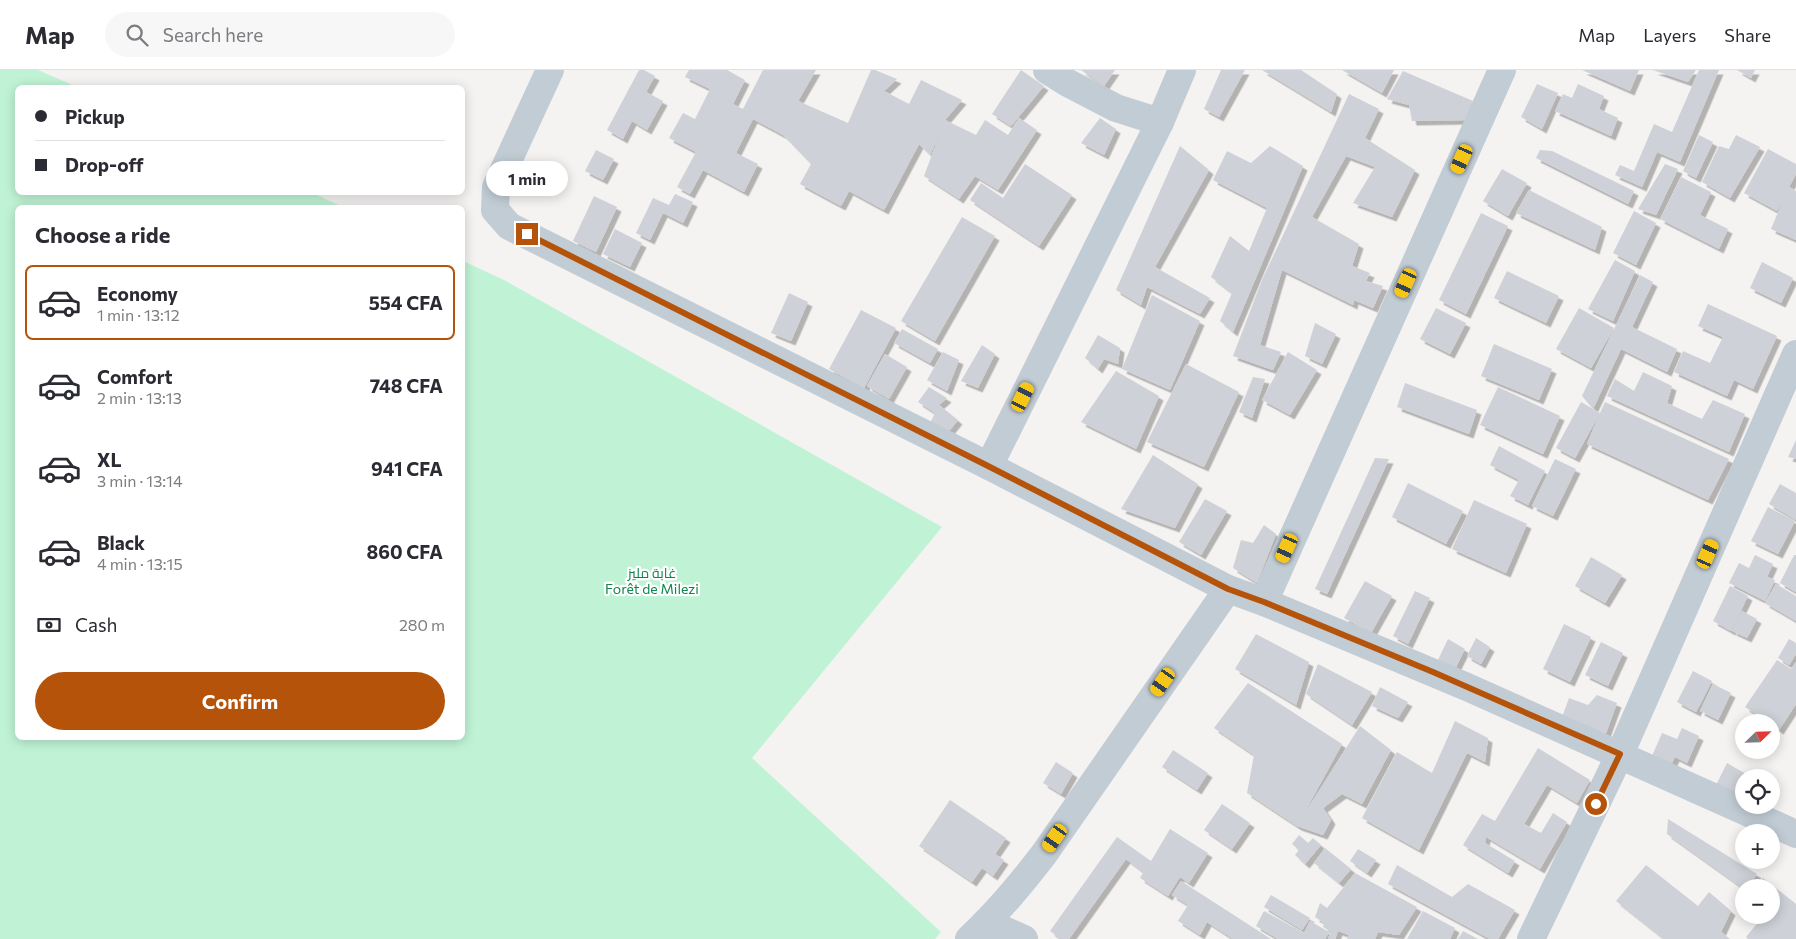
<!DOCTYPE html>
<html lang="en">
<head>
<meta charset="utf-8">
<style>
	:root { --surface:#fff; --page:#f7f7f7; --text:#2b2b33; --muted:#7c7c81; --line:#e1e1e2; --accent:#b45309 }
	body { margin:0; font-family:Commissioner,Cairo,sans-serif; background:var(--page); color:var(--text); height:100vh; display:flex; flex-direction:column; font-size:19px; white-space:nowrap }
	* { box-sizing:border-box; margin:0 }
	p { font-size:16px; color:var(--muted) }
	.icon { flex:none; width:28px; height:28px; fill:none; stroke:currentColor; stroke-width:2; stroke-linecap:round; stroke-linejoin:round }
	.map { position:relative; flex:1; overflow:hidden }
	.sheet { position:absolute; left:15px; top:135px; width:450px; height:535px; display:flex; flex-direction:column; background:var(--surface); border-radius:8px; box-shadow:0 2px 12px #0003 }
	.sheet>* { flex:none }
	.hud { position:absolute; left:15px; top:15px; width:450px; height:110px; border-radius:8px; box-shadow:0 2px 12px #0003; display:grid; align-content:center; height:110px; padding:0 20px; background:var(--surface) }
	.needle { width:32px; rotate:67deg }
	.controls { position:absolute; left:1735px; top:644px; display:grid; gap:10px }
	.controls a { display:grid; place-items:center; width:45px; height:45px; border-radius:50%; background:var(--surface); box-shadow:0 2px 12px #0003; font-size:25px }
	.end { position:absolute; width:22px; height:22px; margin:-11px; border:6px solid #b45309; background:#fff; box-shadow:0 0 0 2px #fff }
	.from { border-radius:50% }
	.bubble { position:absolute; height:35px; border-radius:18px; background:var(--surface); box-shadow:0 2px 12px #0003; font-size:16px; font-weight:700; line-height:35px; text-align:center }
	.car { position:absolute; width:15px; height:30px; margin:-15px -8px; border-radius:6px; box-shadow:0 0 4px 1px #0007; background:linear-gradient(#f5c518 24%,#345 0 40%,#f5c518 0 76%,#345 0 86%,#f5c518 0) }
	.hud b { display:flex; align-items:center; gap:18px; height:48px; font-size:19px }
	.hud b+b { border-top:1px solid var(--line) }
	.hud i { width:12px; height:12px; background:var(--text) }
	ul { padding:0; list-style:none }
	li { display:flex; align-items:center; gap:15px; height:75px; margin:0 10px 8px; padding:0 10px; border:2px solid transparent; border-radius:8px }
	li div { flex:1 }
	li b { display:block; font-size:19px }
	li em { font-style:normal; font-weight:700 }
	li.on { border-color:var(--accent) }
	li>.icon { width:45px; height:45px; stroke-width:1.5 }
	h2 { padding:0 20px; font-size:22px; line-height:60px }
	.pay { display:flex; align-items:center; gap:12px; height:55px; padding:0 20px; font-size:19px }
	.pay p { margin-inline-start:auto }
	.button { display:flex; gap:10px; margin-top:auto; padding:10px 20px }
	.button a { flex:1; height:58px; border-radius:30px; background:var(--accent); color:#fff; font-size:20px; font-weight:700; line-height:58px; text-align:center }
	header { display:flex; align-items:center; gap:30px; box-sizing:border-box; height:70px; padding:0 25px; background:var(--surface); border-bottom:1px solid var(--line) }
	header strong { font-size:24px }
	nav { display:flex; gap:28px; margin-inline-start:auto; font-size:18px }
	.search { width:350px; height:45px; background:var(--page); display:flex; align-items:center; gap:12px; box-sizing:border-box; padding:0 18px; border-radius:28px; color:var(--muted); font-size:19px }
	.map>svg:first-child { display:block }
	.green { fill:#c0f3d5 }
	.building { fill:#ced1d7; filter:url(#shadow) }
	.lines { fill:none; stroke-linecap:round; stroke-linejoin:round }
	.minor { stroke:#c2ccd4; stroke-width:28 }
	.route { stroke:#b45309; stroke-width:6 }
	.labels { text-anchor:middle; stroke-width:4.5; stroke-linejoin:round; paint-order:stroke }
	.park-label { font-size:14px; fill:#11854e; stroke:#fff }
</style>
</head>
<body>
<header>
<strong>Map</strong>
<div class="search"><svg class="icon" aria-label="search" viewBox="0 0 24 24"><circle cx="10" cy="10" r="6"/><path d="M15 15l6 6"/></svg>Search here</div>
<nav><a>Map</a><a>Layers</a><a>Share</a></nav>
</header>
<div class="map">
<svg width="1796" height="869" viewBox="0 0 1796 869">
	<defs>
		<filter id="shadow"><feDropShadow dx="4.5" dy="4.5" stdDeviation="0" flood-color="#0004"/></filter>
	</defs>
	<rect width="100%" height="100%" fill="#f5f2f2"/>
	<path class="green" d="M 0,0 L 38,0 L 77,17 L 18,18 L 18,122 L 310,122 L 343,137 L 18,138 L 18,668 L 462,668 L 463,191 L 504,210 L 942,457 L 752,688 L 941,862 L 935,869 L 0,869 Z"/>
	<g class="building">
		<path d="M 639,0 L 644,0 L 655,6 L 646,22 L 663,31 L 647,60 L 632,51 L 623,69 L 607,60 Z"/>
		<path d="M 689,0 L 727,0 L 745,10 L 733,34 L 743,39 L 763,0 L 816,0 L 798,31 L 848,53 L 871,0 L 875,0 L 897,9 L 884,21 L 909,34 L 921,10 L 962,30 L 945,50 L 976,65 L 985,50 L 1008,65 L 1019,48 L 1037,60 L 998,120 L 975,106 L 959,129 L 924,106 L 942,58 L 930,85 L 919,74 L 884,140 L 849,121 L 841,136 L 800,114 L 811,94 L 783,65 L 753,49 L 736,83 L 758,94 L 744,122 L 703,100 L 690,124 L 677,117 L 696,82 L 669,68 L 683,43 L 695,49 L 710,19 L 685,7 Z"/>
		<path d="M 1021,0 L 1044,16 L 1011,56 L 992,44 Z"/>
		<path d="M 1081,0 L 1115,0 L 1104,16 Z"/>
		<path d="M 1221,0 L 1245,0 L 1219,47 L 1204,39 Z"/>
		<path d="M 1262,0 L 1301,0 L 1337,24 L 1331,42 Z"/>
		<path d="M 1342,0 L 1394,0 L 1382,23 Z"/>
		<path d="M 1582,0 L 1639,0 L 1630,21 Z"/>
		<path d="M 1653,0 L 1696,0 L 1688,12 Z"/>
		<path d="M 1699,0 L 1719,0 L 1680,92 L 1657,82 L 1642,117 L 1615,105 L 1620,95 L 1634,101 L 1654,54 L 1672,62 Z"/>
		<path d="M 1737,0 L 1755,0 L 1751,8 Z"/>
		<path d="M 1403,1 L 1473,31 L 1466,50 L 1412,51 L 1409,35 L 1387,29 Z"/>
		<path d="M 1537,14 L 1558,23 L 1542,59 L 1521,47 Z"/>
		<path d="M 1578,14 L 1604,26 L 1599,39 L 1618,48 L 1611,66 L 1555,41 L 1563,24 L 1572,28 Z"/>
		<path d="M 1349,24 L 1379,39 L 1365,68 L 1415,100 L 1392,147 L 1353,133 L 1375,97 L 1346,86 L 1312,147 L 1359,174 L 1352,196 L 1370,203 L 1366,211 L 1383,216 L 1373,238 L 1354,230 L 1353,235 L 1282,200 L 1260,275 L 1281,282 L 1273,300 L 1233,286 L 1262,210 Z"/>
		<path d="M 1100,48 L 1116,59 L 1104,85 L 1081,73 Z"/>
		<path d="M 1699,65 L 1713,72 L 1696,108 L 1683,101 Z"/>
		<path d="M 1736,65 L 1760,77 L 1730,128 L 1702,112 L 1719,76 L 1729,79 Z"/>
		<path d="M 1180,76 L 1209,100 L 1155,197 L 1210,228 L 1200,244 L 1147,217 L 1141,235 L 1116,220 Z"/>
		<path d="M 1270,76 L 1303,96 L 1233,262 L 1220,251 L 1232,223 L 1211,207 L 1230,166 L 1249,181 L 1267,138 L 1213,110 L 1227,81 L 1251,93 Z"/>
		<path d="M 1768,79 L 1796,94 L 1796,104 L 1789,117 L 1796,121 L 1796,170 L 1771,159 L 1785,126 L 1777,141 L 1744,123 Z"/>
		<path d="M 596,80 L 614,89 L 603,110 L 585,101 Z"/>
		<path d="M 1540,80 L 1552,81 L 1634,121 L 1628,134 L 1536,88 Z"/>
		<path d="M 1025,94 L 1072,125 L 1039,176 L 970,130 L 981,113 L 1003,128 Z"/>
		<path d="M 1665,94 L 1678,99 L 1656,145 L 1638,139 Z"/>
		<path d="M 1502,99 L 1527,113 L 1508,146 L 1483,131 Z"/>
		<path d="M 1681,107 L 1711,122 L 1700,145 L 1728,159 L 1719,179 L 1660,149 Z"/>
		<path d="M 1529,120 L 1602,157 L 1595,180 L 1516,143 Z"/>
		<path d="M 675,124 L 693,132 L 683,153 L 663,143 L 650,170 L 636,163 L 653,128 L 669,135 Z"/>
		<path d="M 594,126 L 617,137 L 596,182 L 573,171 Z"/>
		<path d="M 1634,141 L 1656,153 L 1636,195 L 1613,183 Z"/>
		<path d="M 1481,143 L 1508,156 L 1466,244 L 1439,230 Z"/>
		<path d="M 962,147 L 995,166 L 935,271 L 901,251 Z"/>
		<path d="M 615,159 L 642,173 L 630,197 L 603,184 Z"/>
		<path d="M 1615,190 L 1635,201 L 1613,251 L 1588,239 Z"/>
		<path d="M 1762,192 L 1793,208 L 1781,233 L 1750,218 Z"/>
		<path d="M 1507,201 L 1559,226 L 1546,253 L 1494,228 Z"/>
		<path d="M 1640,205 L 1653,212 L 1632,257 L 1677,279 L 1667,302 L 1621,279 L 1593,339 L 1582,326 Z"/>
		<path d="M 789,223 L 808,232 L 791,271 L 771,263 Z"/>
		<path d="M 1152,225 L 1200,251 L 1170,320 L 1122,299 Z"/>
		<path d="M 1708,234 L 1777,266 L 1753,319 L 1734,310 L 1727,326 L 1674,302 L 1683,281 L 1710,293 L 1723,267 L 1698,256 Z"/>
		<path d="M 1436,238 L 1466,253 L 1450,284 L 1420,269 Z"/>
		<path d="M 1579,238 L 1614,258 L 1591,298 L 1556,279 Z"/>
		<path d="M 861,240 L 896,258 L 864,318 L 829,299 Z"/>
		<path d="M 1315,253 L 1336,264 L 1322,294 L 1305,286 Z"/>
		<path d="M 902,259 L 938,279 L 930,293 L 894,273 Z"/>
		<path d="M 1098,265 L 1120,278 L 1118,294 L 1104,289 L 1098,299 L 1085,288 Z"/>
		<path d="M 1494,274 L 1552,299 L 1539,330 L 1481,306 Z"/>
		<path d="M 982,275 L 995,284 L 978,318 L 961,311 Z"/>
		<path d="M 943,282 L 959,290 L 947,321 L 927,310 Z"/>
		<path d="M 1288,282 L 1317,300 L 1290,345 L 1262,330 Z"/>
		<path d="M 885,284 L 907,297 L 889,329 L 867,316 Z"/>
		<path d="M 1186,294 L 1239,322 L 1204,397 L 1147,372 Z"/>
		<path d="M 1116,301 L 1159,326 L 1136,379 L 1081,352 Z"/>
		<path d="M 1643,302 L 1672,316 L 1667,333 L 1702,349 L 1713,330 L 1745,344 L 1729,382 L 1607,326 L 1615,309 L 1634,321 Z"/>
		<path d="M 1253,307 L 1265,309 L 1252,348 L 1239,342 Z"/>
		<path d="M 1405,313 L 1477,340 L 1469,364 L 1397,337 Z"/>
		<path d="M 929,317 L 947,328 L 939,335 L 958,350 L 945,366 L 928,357 L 935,343 L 918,332 Z"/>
		<path d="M 1498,317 L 1560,346 L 1543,384 L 1480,355 Z"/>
		<path d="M 1581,332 L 1600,343 L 1605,332 L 1729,389 L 1708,430 L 1587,374 L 1600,343 L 1575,388 L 1556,378 Z"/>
		<path d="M 1796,370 L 1796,389 L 1788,387 Z"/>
		<path d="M 1499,376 L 1545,401 L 1528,435 L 1510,426 L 1519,410 L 1490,395 Z"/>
		<path d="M 1153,385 L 1198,414 L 1175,458 L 1121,439 Z"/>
		<path d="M 1375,388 L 1389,389 L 1327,524 L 1315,519 Z"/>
		<path d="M 1555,389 L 1576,399 L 1553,446 L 1532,436 Z"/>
		<path d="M 1408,413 L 1463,441 L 1446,474 L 1392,447 Z"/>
		<path d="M 1780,414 L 1796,423 L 1796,450 L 1769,434 Z"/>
		<path d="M 1205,429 L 1227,441 L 1201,485 L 1179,472 Z"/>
		<path d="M 1474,430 L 1527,454 L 1506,503 L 1452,479 Z"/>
		<path d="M 1768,437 L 1795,451 L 1778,484 L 1751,471 Z"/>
		<path d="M 1264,455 L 1276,464 L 1257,513 L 1233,498 L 1241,470 L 1253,473 Z"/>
		<path d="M 1755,485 L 1773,494 L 1767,507 L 1775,510 L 1765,531 L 1729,513 L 1739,493 L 1749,498 Z"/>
		<path d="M 1794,485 L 1796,485 L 1796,522 L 1780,513 Z"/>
		<path d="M 1591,487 L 1622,505 L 1605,533 L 1575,516 Z"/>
		<path d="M 1365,511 L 1392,526 L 1371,563 L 1344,548 Z"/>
		<path d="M 1776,514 L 1796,526 L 1796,551 L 1765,533 Z"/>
		<path d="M 1730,516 L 1748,526 L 1731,561 L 1713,551 Z"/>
		<path d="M 1415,521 L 1430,528 L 1408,574 L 1393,566 Z"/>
		<path d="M 1742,541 L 1757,549 L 1747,568 L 1732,561 Z"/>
		<path d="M 1564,554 L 1591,567 L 1570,612 L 1543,599 Z"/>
		<path d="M 1256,564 L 1309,592 L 1296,635 L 1235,599 Z"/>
		<path d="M 1476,568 L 1490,577 L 1481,594 L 1467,586 Z"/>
		<path d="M 1448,569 L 1465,579 L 1454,601 L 1437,592 Z"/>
		<path d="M 1789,569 L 1796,573 L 1796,584 L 1789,595 L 1778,588 Z"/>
		<path d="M 1601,572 L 1623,583 L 1608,616 L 1585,605 Z"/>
		<path d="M 1777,590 L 1791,599 L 1796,592 L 1796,634 L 1779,660 L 1771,654 L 1771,652 L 1768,652 L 1745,637 Z"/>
		<path d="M 1318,594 L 1372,622 L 1352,655 L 1306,624 Z"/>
		<path d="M 1693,601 L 1712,611 L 1696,642 L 1677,632 Z"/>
		<path d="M 1248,613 L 1342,674 L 1300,751 L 1360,656 L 1391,680 L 1362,734 L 1342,724 L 1323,738 L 1331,750 L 1323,765 L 1297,756 L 1247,723 L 1254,685 L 1214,658 Z"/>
		<path d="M 1713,614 L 1731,623 L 1718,650 L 1700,641 Z"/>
		<path d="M 1380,617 L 1408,632 L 1398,648 L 1372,636 Z"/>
		<path d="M 1597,625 L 1617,633 L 1605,666 L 1561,650 L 1569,628 L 1588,635 Z"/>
		<path d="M 1455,651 L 1488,668 L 1485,692 L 1467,683 L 1419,780 L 1362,748 L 1397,682 L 1432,703 Z"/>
		<path d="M 1682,658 L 1699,666 L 1687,693 L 1675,687 L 1671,695 L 1652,686 L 1662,663 L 1677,669 Z"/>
		<path d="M 1538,678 L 1590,710 L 1577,733 L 1547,715 L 1524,754 L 1541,763 L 1553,743 L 1567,752 L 1540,799 L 1486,767 L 1485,773 L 1515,791 L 1508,803 L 1463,775 L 1482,744 L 1495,751 Z"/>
		<path d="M 1173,680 L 1208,703 L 1197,720 L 1162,697 Z"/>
		<path d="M 1056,692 L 1073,703 L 1061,724 L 1043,713 Z"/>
		<path d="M 1727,693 L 1753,708 L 1744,708 L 1744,730 L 1716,715 Z"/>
		<path d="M 950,730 L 1006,768 L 995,784 L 1004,790 L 993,806 L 982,798 L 972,812 L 919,776 Z"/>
		<path d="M 1222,734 L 1250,753 L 1232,779 L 1204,760 Z"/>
		<path d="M 1668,749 L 1757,804 L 1747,818 L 1744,818 L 1744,819 L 1667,764 Z"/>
		<path d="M 1170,759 L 1208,783 L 1189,813 L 1180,807 L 1168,826 L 1140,808 L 1149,793 L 1143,802 L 1126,789 L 1069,869 L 1061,869 L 1050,861 L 1117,767 L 1151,791 Z"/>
		<path d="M 1299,765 L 1308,773 L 1313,768 L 1321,775 L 1305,794 L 1295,785 L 1299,780 L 1292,774 Z"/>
		<path d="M 1325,778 L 1351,799 L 1339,813 L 1314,793 Z"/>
		<path d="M 1358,779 L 1376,790 L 1367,803 L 1350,791 Z"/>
		<path d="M 1397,795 L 1452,827 L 1468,814 L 1515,840 L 1498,869 L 1490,869 L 1388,814 Z"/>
		<path d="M 1646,795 L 1698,836 L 1709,822 L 1731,841 L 1721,862 L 1730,869 L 1664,869 L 1616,831 Z"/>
		<path d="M 1355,803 L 1417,837 L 1399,865 L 1378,862 L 1375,869 L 1347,869 L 1349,865 L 1338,861 L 1335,869 L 1328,869 L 1331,862 L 1323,857 L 1324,853 L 1315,847 L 1320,833 L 1327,838 Z"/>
		<path d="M 1763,808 L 1796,834 L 1796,869 L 1748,869 L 1746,867 L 1760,850 L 1751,845 L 1771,845 L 1771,818 L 1753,818 Z"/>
		<path d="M 1181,811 L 1271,869 L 1233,869 L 1207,852 L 1200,865 L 1178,851 L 1188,835 L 1172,825 Z"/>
		<path d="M 1271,825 L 1310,848 L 1302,860 L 1264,837 Z"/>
		<path d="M 1264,841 L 1304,863 L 1310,851 L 1329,862 L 1325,869 L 1278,869 L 1256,856 Z"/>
		<path d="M 1423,841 L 1455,858 L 1450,869 L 1407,869 Z"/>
		<path d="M 1463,861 L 1478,869 L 1458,869 Z"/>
	</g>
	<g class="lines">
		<g class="minor">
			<path d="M 550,0 L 496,117 L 495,140 L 509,156 L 989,396 L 1228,519 L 1264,532 L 1467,617 L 1796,764"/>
			<path d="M 1047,0 L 1068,13 L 1116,38 L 1160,52"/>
			<path d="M 989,396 L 1160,52 L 1182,0"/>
			<path d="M 1264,532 L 1502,0"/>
			<path d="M 986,852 L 1024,869"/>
			<path d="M 969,869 C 997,843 1021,814 1044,784 L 1228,519"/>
			<path d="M 1531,869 L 1620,684 L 1796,284"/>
		</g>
	</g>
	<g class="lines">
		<path class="route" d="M 527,164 L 988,396 L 1228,519 L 1264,532 L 1433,602 L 1620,684 L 1596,734"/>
	</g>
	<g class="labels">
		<g class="park-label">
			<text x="652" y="508">غابة مليز<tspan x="652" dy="16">Forêt de Milezi</tspan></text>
		</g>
	</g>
</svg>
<div class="controls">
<a><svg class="needle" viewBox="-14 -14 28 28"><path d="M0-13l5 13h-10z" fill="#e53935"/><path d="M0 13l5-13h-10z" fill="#7c7c81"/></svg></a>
<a><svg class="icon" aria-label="locate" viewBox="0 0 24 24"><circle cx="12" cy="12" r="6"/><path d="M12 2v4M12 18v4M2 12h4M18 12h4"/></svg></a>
<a>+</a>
<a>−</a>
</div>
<i class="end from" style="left:1596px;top:734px"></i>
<i class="end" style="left:527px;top:164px"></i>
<div class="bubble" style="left:486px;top:91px;width:82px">1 min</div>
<i class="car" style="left:1462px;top:89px;rotate:204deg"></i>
<i class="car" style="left:1406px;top:213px;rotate:204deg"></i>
<i class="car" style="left:1023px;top:327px;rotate:26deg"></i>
<i class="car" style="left:1287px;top:478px;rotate:204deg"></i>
<i class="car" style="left:1708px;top:484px;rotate:24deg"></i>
<i class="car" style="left:1163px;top:612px;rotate:215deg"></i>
<i class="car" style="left:1055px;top:768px;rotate:215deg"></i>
<div class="hud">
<b><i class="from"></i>Pickup</b>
<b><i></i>Drop-off</b>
</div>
<section class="sheet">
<h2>Choose a ride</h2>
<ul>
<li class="on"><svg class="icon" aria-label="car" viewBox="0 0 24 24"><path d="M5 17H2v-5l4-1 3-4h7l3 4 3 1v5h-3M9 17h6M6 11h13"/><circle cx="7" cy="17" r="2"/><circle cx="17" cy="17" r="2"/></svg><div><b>Economy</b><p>1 min · 13:12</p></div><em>554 CFA</em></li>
<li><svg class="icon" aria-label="car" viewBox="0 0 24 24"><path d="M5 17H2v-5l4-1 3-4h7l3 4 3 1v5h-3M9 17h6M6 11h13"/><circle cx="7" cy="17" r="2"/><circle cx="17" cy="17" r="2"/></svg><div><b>Comfort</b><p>2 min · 13:13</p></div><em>748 CFA</em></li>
<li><svg class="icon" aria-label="car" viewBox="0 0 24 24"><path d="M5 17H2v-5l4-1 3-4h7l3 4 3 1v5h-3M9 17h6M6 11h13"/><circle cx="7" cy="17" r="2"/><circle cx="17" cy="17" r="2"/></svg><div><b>XL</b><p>3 min · 13:14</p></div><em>941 CFA</em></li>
<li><svg class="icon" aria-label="car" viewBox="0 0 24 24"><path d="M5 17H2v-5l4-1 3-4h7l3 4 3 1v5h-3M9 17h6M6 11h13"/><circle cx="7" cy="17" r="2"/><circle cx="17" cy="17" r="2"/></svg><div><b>Black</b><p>4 min · 13:15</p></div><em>860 CFA</em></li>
</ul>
<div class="pay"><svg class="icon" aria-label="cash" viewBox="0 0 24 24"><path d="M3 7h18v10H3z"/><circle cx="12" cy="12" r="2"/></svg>Cash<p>280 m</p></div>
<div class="button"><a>Confirm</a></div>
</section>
</div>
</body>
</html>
